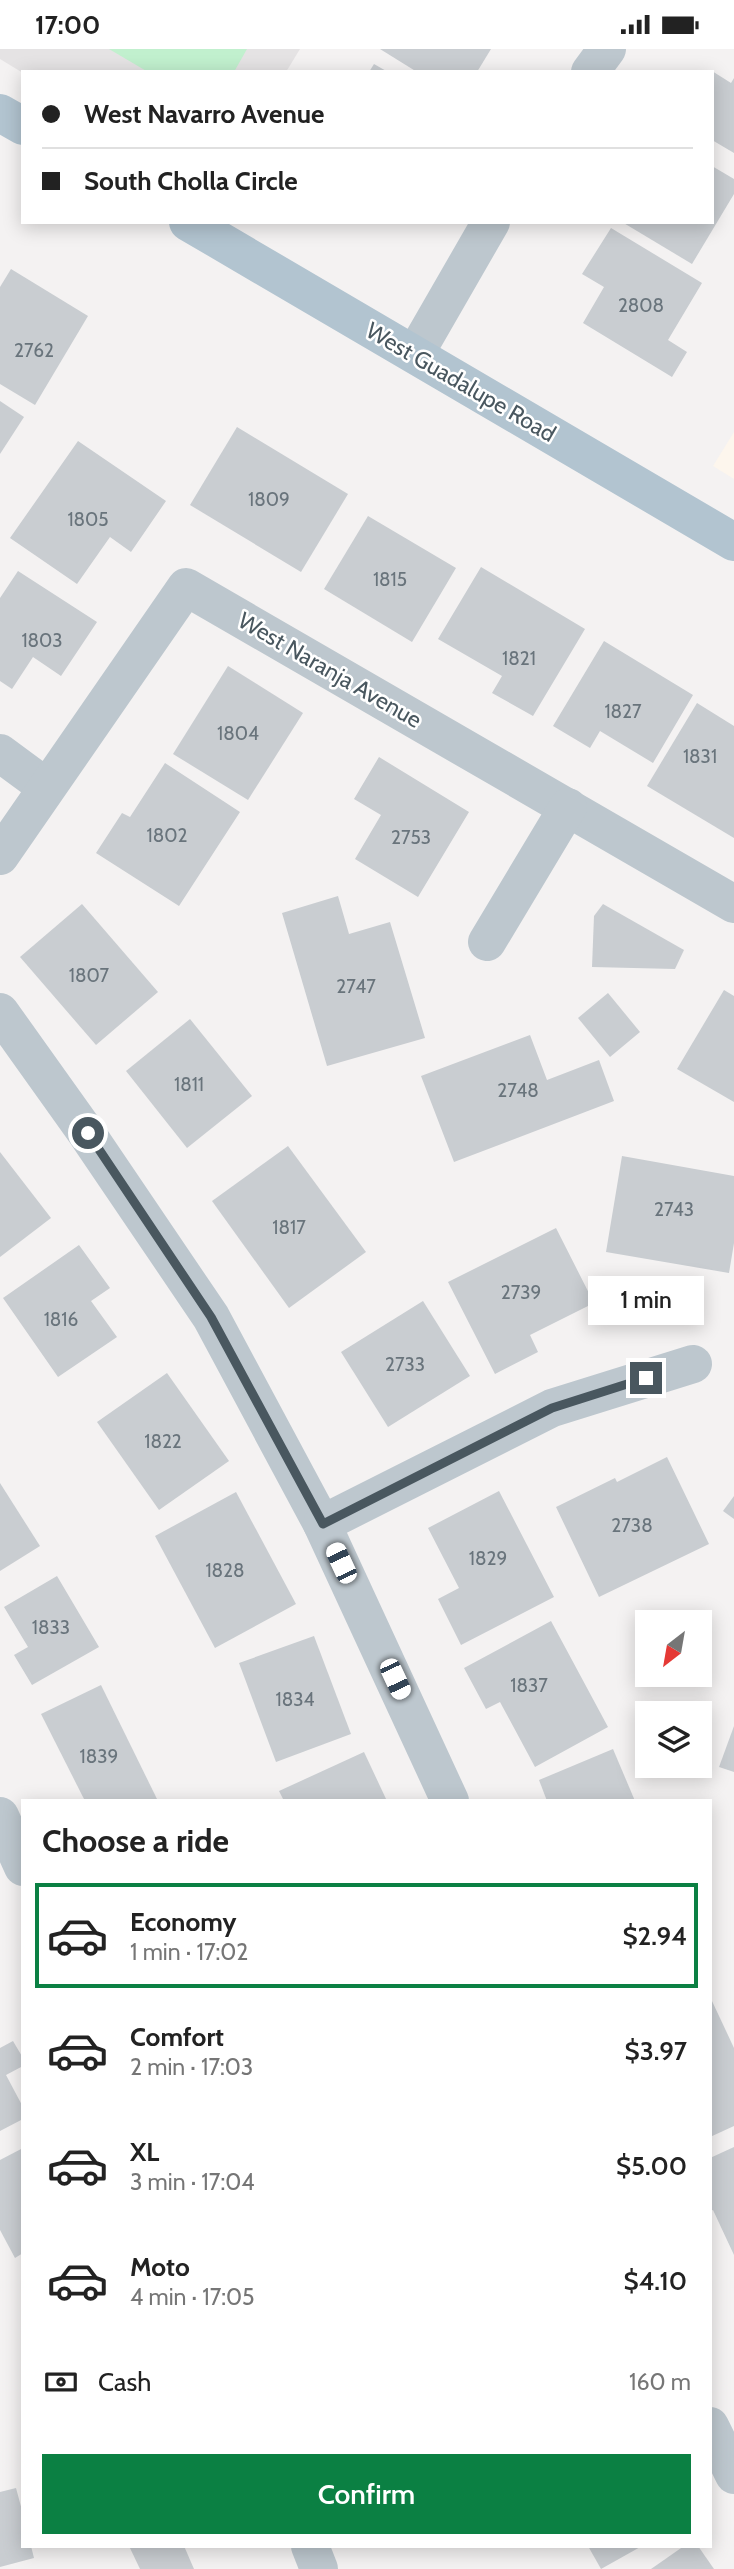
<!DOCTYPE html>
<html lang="en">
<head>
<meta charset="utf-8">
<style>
	:root { --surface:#fff; --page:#f6f6f6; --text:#222; --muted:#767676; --line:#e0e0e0; --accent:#0b8043 }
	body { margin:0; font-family:Cabin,sans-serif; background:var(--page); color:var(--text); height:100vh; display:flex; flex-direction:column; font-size:26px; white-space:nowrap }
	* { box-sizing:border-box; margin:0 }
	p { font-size:23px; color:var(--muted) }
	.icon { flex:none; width:38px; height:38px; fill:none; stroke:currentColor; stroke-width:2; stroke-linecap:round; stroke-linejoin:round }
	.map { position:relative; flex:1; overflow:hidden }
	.panel { position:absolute; left:21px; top:1750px; width:691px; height:749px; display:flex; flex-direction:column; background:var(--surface); border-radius:0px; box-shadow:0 4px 18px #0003 }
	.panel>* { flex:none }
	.banner { position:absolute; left:21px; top:21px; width:693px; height:154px; border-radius:0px; box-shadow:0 4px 18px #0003; display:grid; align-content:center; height:154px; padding:0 21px; background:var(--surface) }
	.needle { width:46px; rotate:211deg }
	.buttons { position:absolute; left:635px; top:1561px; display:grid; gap:14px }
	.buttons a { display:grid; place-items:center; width:77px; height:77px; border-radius:0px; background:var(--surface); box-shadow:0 4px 18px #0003; font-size:35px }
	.end { position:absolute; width:32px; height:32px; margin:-16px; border:9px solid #49575f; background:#fff; box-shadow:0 0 0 4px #fff }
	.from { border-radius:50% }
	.bubble { position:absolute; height:49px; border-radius:0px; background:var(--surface); box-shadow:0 4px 18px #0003; font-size:23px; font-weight:600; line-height:49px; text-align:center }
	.car { position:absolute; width:21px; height:42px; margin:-21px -10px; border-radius:9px; box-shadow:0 0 5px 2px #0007; background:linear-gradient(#fff 24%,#345 0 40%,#fff 0 76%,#345 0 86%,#fff 0) }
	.banner b { display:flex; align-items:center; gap:24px; height:66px; font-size:26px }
	.banner b+b { border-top:2px solid var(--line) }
	.banner i { width:18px; height:18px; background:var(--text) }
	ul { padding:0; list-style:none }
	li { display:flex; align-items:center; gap:21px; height:105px; margin:0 14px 10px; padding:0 7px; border:4px solid transparent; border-radius:0px }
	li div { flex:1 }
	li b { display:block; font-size:26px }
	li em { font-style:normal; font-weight:600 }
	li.current { border-color:var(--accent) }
	li>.icon { width:63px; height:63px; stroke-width:1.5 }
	h2 { padding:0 21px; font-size:32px; line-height:84px }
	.pay { display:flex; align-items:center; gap:18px; height:77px; padding:0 21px; font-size:26px }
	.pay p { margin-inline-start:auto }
	.cta { display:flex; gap:14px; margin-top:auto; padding:14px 21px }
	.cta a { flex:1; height:80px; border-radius:0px; background:var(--accent); color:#fff; font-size:28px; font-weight:600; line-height:80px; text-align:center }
	.status { display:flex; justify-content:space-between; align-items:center; height:49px; padding:0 35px; background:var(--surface); direction:ltr }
	.status svg { height:19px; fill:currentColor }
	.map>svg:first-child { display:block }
	.commercial { fill:#fdf6ed }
	.education { fill:#e5e3e4 }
	.green { fill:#c1f0ce }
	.building { fill:#c9cdd1 }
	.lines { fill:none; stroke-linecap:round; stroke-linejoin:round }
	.minor { stroke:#bdc7ce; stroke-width:38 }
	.major { stroke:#b2c4d0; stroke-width:38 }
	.route { stroke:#49575f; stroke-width:9 }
	.labels { text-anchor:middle; stroke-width:5; stroke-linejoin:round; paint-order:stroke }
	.number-label { font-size:19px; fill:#69747c }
	.street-label { font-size:23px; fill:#49575f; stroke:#fff }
</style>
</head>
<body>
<div class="status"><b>17:00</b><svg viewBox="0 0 49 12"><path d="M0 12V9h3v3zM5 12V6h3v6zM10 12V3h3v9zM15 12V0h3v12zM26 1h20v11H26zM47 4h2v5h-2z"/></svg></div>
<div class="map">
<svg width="734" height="2520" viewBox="0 0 734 2520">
	<rect width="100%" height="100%" fill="#f4f2f2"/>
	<path class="commercial" d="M 734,383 L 734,430 L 713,417 Z"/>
	<path class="education" d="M 0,0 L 300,0 L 286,23 L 23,24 L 0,10 Z"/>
	<path class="green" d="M 109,0 L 247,0 L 234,23 L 148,23 Z"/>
	<g class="building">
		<path d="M 380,0 L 491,0 L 477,23 L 417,23 Z"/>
		<path d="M 374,15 L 388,23 L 369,23 Z"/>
		<path d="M 712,22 L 731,34 L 734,29 L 734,104 L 712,91 Z"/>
		<path d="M 712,117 L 734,130 L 734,145 L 692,215 L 622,173 L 712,173 Z"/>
		<path d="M 611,179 L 702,234 L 668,291 L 687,303 L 672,328 L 583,274 L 604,238 L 582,225 Z"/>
		<path d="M 11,220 L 88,267 L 35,356 L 0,335 L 0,238 Z"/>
		<path d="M 0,352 L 24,368 L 0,405 Z"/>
		<path d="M 237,378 L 348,445 L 301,523 L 190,456 Z"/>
		<path d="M 78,392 L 166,452 L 131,503 L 110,488 L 77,535 L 10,489 Z"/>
		<path d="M 368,467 L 456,519 L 412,593 L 324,540 Z"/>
		<path d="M 481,518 L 585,580 L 533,667 L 492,644 L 502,627 L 438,590 Z"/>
		<path d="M 18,522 L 97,573 L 61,627 L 33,608 L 12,640 L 0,632 L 0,549 Z"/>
		<path d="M 604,592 L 693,646 L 653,714 L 600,682 L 590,699 L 553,677 Z"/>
		<path d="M 228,617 L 303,664 L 248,751 L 173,705 Z"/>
		<path d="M 697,654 L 734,677 L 734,789 L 647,737 Z"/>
		<path d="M 379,708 L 469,763 L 418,848 L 355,810 L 381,766 L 354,750 Z"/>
		<path d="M 165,714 L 240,763 L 179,857 L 96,804 L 122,764 L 130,768 Z"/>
		<path d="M 338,847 L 349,885 L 390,873 L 425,989 L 327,1017 L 282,864 Z"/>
		<path d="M 82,855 L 158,943 L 96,996 L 20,908 Z"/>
		<path d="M 603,855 L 684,901 L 675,920 L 592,918 L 594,867 Z"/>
		<path d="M 724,941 L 734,947 L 734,1053 L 677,1020 Z"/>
		<path d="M 608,944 L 640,983 L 610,1008 L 578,969 Z"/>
		<path d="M 190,970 L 252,1047 L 187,1099 L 126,1022 Z"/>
		<path d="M 530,986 L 547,1031 L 599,1011 L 614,1052 L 454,1113 L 421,1027 Z"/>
		<path d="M 288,1097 L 366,1203 L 289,1259 L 212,1152 Z"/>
		<path d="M 0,1103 L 51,1169 L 0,1208 Z"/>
		<path d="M 622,1107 L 734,1127 L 734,1194 L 729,1224 L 606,1203 Z"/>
		<path d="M 556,1179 L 594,1254 L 530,1286 L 538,1303 L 495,1325 L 448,1233 Z"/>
		<path d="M 79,1196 L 110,1239 L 91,1252 L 117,1288 L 58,1328 L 3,1249 Z"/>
		<path d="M 423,1252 L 470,1327 L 388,1378 L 341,1303 Z"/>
		<path d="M 167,1324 L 229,1412 L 159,1461 L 97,1373 Z"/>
		<path d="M 667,1408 L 709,1495 L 599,1548 L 556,1458 L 615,1429 L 617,1433 Z"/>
		<path d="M 0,1434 L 40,1497 L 0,1522 Z"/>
		<path d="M 499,1442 L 554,1548 L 461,1596 L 438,1550 L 459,1539 L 428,1479 Z"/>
		<path d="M 236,1443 L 296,1555 L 215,1599 L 155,1487 Z"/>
		<path d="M 734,1447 L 734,1470 L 723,1462 Z"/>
		<path d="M 57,1527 L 99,1598 L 32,1636 L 14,1606 L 28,1598 L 4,1558 Z"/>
		<path d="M 551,1572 L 608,1678 L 535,1718 L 500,1653 L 486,1660 L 464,1619 Z"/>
		<path d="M 314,1587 L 351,1685 L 276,1713 L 239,1614 Z"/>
		<path d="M 101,1636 L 157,1750 L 153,1752 L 85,1752 L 41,1665 Z"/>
		<path d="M 734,1677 L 734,1723 L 719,1718 Z"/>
		<path d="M 613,1700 L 635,1752 L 547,1752 L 539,1731 Z"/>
		<path d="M 364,1703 L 387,1752 L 284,1752 L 279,1742 Z"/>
		<path d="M 712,1952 L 734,1999 L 734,2077 L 710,2088 L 710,1953 Z"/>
		<path d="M 13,1992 L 23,2009 L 23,2017 L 6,2026 L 23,2058 L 23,2070 L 0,2082 L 0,1999 Z"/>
		<path d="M 734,2098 L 734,2206 L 713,2161 L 710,2162 L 710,2109 Z"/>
		<path d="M 23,2099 L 23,2204 L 15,2209 L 0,2181 L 0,2111 Z"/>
		<path d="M 16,2439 L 23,2465 L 23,2497 L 31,2497 L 34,2509 L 0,2518 L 0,2443 Z"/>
		<path d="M 129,2497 L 184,2497 L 194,2520 L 140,2520 Z"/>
		<path d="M 588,2497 L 642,2497 L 601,2520 Z"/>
		<path d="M 684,2497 L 698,2497 L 714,2520 L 651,2520 Z"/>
	</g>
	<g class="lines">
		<g class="minor">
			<path d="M 590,23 L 607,0"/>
			<path d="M 415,305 L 491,173"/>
			<path d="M 0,704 L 46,738"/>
			<path d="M 0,807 L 186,538 L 734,855"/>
			<path d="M 487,893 L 568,758"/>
			<path d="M 0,963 L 87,1085 L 211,1268 L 322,1475 L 450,1752"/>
			<path d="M 322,1475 L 552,1359 L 693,1315"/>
			<path d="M 0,1767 L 23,1818"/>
			<path d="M 710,2377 L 734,2426"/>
			<path d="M 310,2497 L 319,2520"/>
		</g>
		<g class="major">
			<path d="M 0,64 L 23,77"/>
			<path d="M 188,173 L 734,493"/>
		</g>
	</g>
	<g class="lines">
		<path class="route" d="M 88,1084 L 211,1268 L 323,1475 L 552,1359 L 646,1329"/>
	</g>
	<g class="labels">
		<g class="number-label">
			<text x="641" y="263">2808</text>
			<text x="34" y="308">2762</text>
			<text x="269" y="457">1809</text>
			<text x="88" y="477">1805</text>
			<text x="390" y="537">1815</text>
			<text x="42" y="598">1803</text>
			<text x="519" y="616">1821</text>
			<text x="623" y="669">1827</text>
			<text x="238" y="691">1804</text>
			<text x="700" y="714">1831</text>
			<text x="167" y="793">1802</text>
			<text x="411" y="795">2753</text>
			<text x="89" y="933">1807</text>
			<text x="356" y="944">2747</text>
			<text x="189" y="1042">1811</text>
			<text x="518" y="1048">2748</text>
			<text x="674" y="1167">2743</text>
			<text x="289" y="1185">1817</text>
			<text x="521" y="1250">2739</text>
			<text x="61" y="1277">1816</text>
			<text x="405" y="1322">2733</text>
			<text x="163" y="1399">1822</text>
			<text x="632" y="1483">2738</text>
			<text x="488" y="1516">1829</text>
			<text x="225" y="1528">1828</text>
			<text x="51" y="1585">1833</text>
			<text x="529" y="1643">1837</text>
			<text x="295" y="1657">1834</text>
			<text x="99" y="1714">1839</text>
		</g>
		<g class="street-label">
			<text transform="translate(461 333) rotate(30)" y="8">West Guadalupe Road</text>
			<text transform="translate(330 621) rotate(30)" y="8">West Naranja Avenue</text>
		</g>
	</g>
</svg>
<div class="buttons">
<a><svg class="needle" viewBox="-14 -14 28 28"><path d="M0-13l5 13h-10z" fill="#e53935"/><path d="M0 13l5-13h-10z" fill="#767676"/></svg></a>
<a><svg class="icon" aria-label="layers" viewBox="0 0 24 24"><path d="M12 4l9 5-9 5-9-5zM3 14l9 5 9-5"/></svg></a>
</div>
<i class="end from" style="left:88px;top:1084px"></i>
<i class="end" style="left:646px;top:1329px"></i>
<div class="bubble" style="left:588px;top:1227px;width:116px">1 min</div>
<i class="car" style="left:341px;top:1514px;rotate:335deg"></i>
<i class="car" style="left:395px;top:1630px;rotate:155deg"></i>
<div class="banner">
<b><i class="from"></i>West Navarro Avenue</b>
<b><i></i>South Cholla Circle</b>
</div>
<section class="panel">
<h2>Choose a ride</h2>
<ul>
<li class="current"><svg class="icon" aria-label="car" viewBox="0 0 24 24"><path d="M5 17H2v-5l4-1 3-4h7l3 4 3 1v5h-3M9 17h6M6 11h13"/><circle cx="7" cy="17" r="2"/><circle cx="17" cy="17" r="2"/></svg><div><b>Economy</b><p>1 min · 17:02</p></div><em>$2.94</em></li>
<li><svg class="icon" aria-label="car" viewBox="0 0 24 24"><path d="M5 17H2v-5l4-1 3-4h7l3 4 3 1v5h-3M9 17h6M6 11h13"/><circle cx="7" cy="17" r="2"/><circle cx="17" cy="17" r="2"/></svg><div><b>Comfort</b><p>2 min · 17:03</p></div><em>$3.97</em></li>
<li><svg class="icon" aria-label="car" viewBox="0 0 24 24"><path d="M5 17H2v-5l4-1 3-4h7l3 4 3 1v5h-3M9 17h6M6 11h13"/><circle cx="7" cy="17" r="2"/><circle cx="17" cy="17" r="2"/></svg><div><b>XL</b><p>3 min · 17:04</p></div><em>$5.00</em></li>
<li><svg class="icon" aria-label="car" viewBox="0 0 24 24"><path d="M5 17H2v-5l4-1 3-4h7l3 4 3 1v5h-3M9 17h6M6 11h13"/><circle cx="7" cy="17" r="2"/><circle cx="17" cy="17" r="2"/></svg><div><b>Moto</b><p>4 min · 17:05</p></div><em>$4.10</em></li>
</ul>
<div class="pay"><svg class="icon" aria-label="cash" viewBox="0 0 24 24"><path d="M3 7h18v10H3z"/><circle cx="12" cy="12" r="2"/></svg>Cash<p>160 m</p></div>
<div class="cta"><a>Confirm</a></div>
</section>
</div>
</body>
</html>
